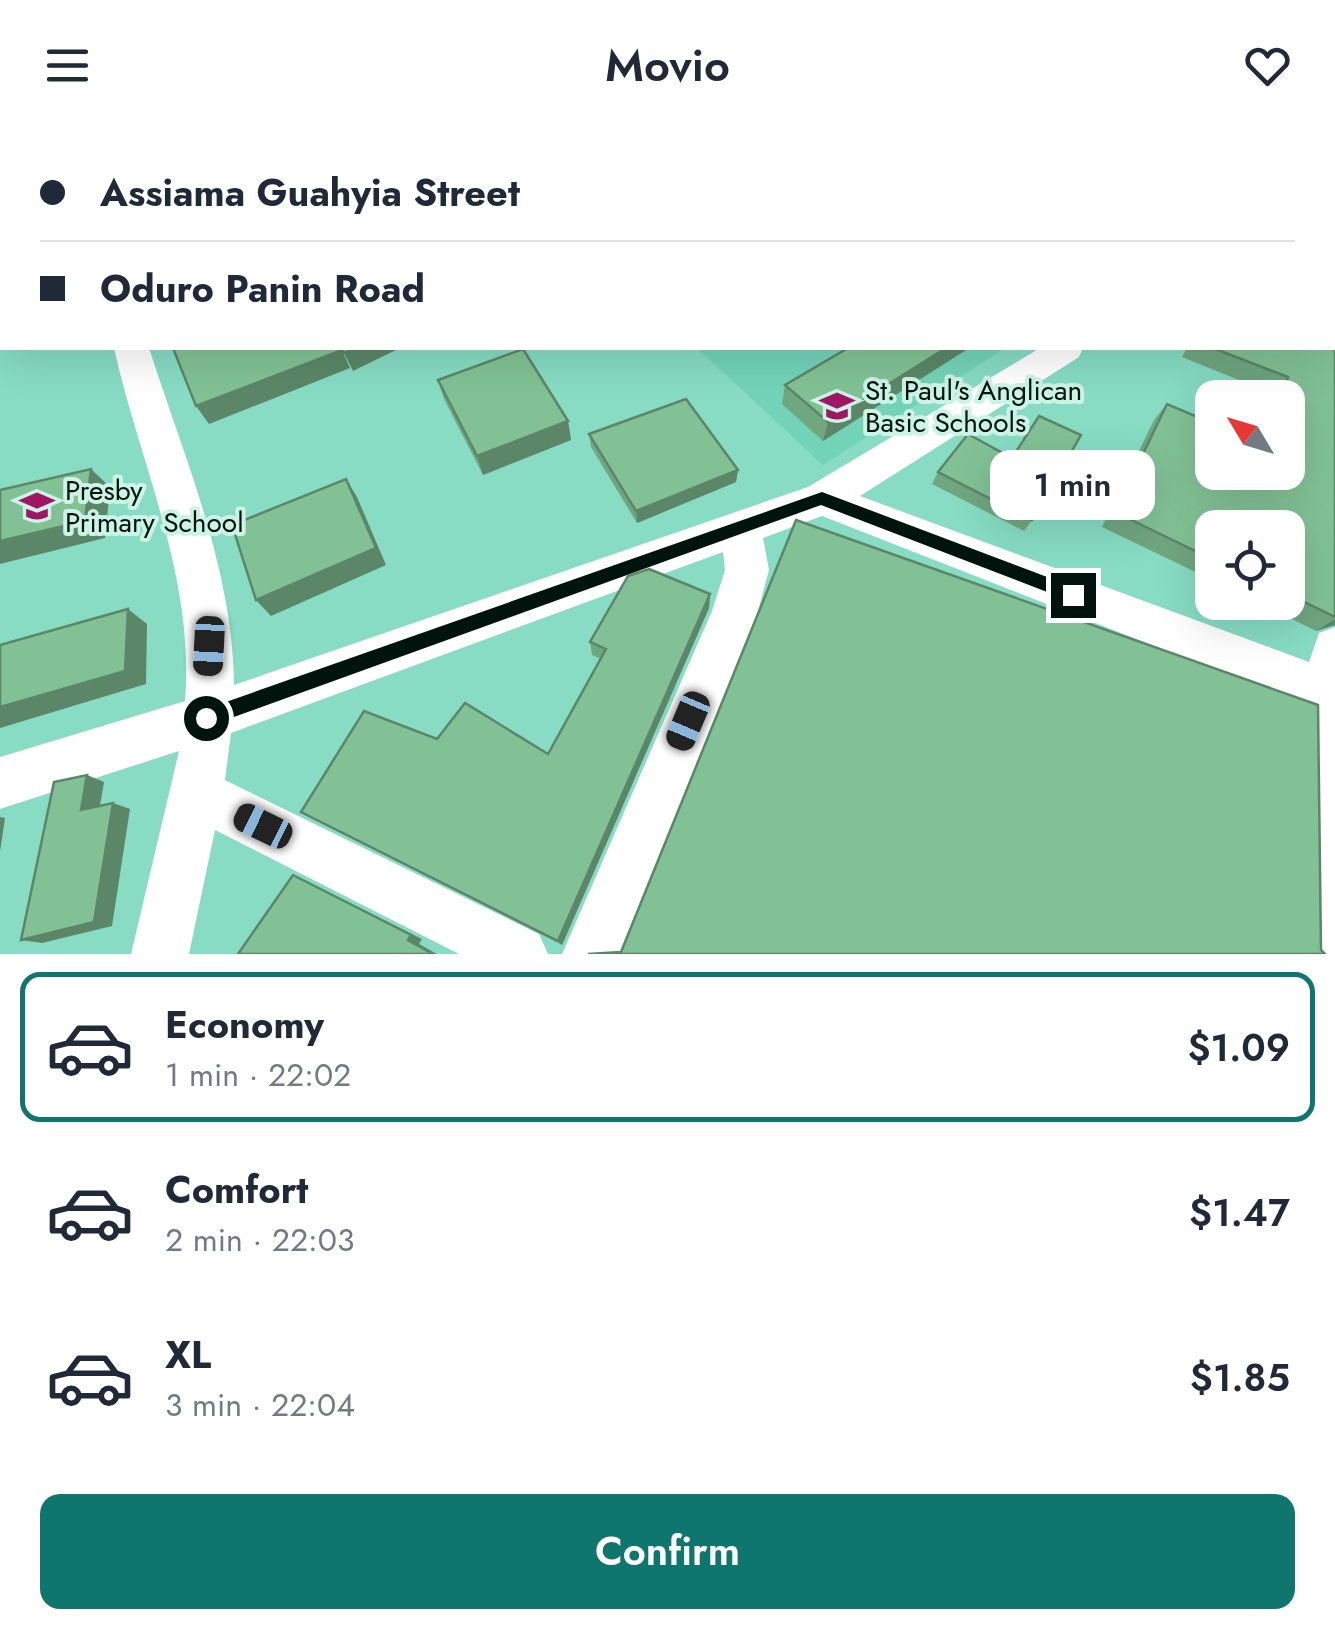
<!DOCTYPE html>
<html lang="en">
<head>
<meta charset="utf-8">
<style>
	:root { --surface:#fff; --page:#f6f6f7; --text:#1f2937; --muted:#747a83; --line:#e0e1e3; --accent:#0f766e }
	body { margin:0; font-family:Jost,sans-serif; background:var(--page); color:var(--text); height:100vh; display:flex; flex-direction:column; font-size:38px; white-space:nowrap }
	* { box-sizing:border-box; margin:0 }
	p { font-size:32px; color:var(--muted) }
	.icon { flex:none; width:55px; height:55px; fill:none; stroke:currentColor; stroke-width:2; stroke-linecap:round; stroke-linejoin:round }
	.map { position:relative; height:824px; overflow:hidden }
	.panel { display:flex; flex-direction:column; background:var(--surface); flex:1 }
	.panel>* { flex:none }
	.hud { position:absolute; left:0px; top:0px; width:1335px; height:220px; box-shadow:0 10px 40px #0002; display:grid; align-content:center; height:220px; padding:0 40px; background:var(--surface) }
	.needle { width:65px; rotate:308deg }
	.tools { position:absolute; left:1195px; top:250px; display:grid; gap:20px }
	.tools a { display:grid; place-items:center; width:110px; height:110px; border-radius:20px; background:var(--surface); box-shadow:0 10px 40px #0002; font-size:50px }
	.end { position:absolute; width:45px; height:45px; margin:-22px; border:12px solid #00140e; background:#fff; box-shadow:0 0 0 5px #fff }
	.from { border-radius:50% }
	.bubble { position:absolute; height:70px; border-radius:20px; background:var(--surface); box-shadow:0 10px 40px #0002; font-size:32px; font-weight:600; line-height:70px; text-align:center }
	.car { position:absolute; width:30px; height:60px; margin:-30px -15px; border-radius:12px; box-shadow:0 0 8px 2px #0007; background:linear-gradient(#222 24%,#8ab4d8 0 40%,#222 0 76%,#8ab4d8 0 86%,#222 0) }
	.hud b { display:flex; align-items:center; gap:35px; height:95px; font-size:38px }
	.hud b+b { border-top:2px solid var(--line) }
	.hud i { width:25px; height:25px; background:var(--text) }
	ul { padding:18px 0 0; list-style:none }
	li { display:flex; align-items:center; gap:30px; height:150px; margin:0 20px 15px; padding:0 20px; border:5px solid transparent; border-radius:20px }
	li div { flex:1 }
	li b { display:block; font-size:38px }
	li em { font-style:normal; font-weight:600 }
	li.on { border-color:var(--accent) }
	li>.icon { width:90px; height:90px; stroke-width:1.5 }
	.cta { display:flex; gap:20px; margin-top:auto; padding:20px 40px }
	.cta a { flex:1; height:115px; border-radius:20px; background:var(--accent); color:#fff; font-size:40px; font-weight:600; line-height:115px; text-align:center }
	header { display:flex; justify-content:space-between; align-items:center; height:130px; padding:0 40px; background:var(--surface); font-size:45px; font-weight:600 }
	.map>svg:first-child { display:block }
	.built { fill:#73d3b8 }
	.lines { fill:none; stroke-linecap:round; stroke-linejoin:round }
	.minor { fill:#fff; fill-rule:evenodd }
	.wall { fill:#70a680 }
	.shaded-wall { fill:#5b8768 }
	.building { fill:#82c195; stroke:#5b8768; stroke-width:2.5 }
	.route { fill:#00140e }
	.labels { text-anchor:middle; stroke-width:8; stroke-linejoin:round; paint-order:stroke }
	.poi-label { font-size:28px; fill:#00140e; stroke:#cbf3e6; text-anchor:start }
</style>
</head>
<body>
<header><svg class="icon" aria-label="menu" viewBox="0 0 24 24"><path d="M4 6h16M4 12h16M4 18h16"/></svg>Movio<svg class="icon" aria-label="heart" viewBox="0 0 24 24"><path d="M12 20l-8-8c-3-5 5-10 8-4 3-6 11-1 8 4z"/></svg></header>
<div class="map">
<svg width="1335" height="824" viewBox="0 0 1335 824">
	<rect width="100%" height="100%" fill="#87dcc3"/>
	<g class="built">
		<path d="M 336,0 L 1324,0 L 1319,2 Z"/>
		<path d="M 697,218 L 1005,218 L 823,335 Z"/>
	</g>
	<g class="lines">
		<g class="minor">
			<path d="M 1332,15 L 1335,15 L 1332,33 Z"/>
			<path d="M 2,38 L 2,56 L 0,57 L 0,39 Z"/>
			<path d="M 2,97 L 2,117 L 0,118 L 0,98 Z"/>
			<path d="M 114,218 L 149,218 C 184,327 233,439 234,555 L 808,357 L 1040,218 L 1083,218 L 1079,227 L 860,366 L 1309,532 L 1319,503 L 1335,497 L 1335,824 L 1295,824 L 1294,600 L 1300,573 L 822,386 L 763,408 L 769,440 L 758,481 L 620,824 L 562,824 L 712,481 L 725,440 L 723,422 L 231,603 L 225,650 L 539,804 L 548,824 L 459,824 L 215,700 L 189,824 L 131,824 L 179,621 L 0,679 L 0,627 L 185,571 C 195,447 140,335 114,218 Z"/>
		</g>
	</g>
	<g class="wall">
		<path d="M 1335,85 L 1335,495 L 1316,501 L 1258,472 L 1288,472 L 1288,398 L 1212,398 L 1212,450 L 1102,397 L 1154,290 L 1167,274 L 1288,342 L 1288,268 L 1271,268 L 1273,264 L 1182,227 L 1187,218 L 1332,218 L 1332,92 Z"/>
		<path d="M 848,218 L 969,218 L 823,311 L 782,274 L 785,255 Z"/>
		<path d="M 438,250 L 568,291 L 571,310 L 483,345 L 444,269 Z"/>
		<path d="M 589,304 L 738,340 L 736,352 L 637,393 L 591,317 Z"/>
		<path d="M 938,342 L 1032,390 L 1024,401 L 932,354 Z"/>
		<path d="M 710,464 L 709,478 L 562,815 L 301,682 L 437,609 L 548,624 L 601,529 L 592,525 L 590,512 Z"/>
	</g>
	<g class="shaded-wall">
		<path d="M 1287,0 L 1301,0 L 1298,2 L 1284,2 Z"/>
		<path d="M 0,174 L 2,174 L 2,199 L 0,200 Z"/>
		<path d="M 354,218 L 400,218 L 353,241 L 344,223 Z"/>
		<path d="M 946,218 L 969,218 L 823,311 L 828,292 Z"/>
		<path d="M 342,220 L 350,238 L 209,294 L 196,276 Z"/>
		<path d="M 568,291 L 571,310 L 483,345 L 477,326 Z"/>
		<path d="M 91,339 L 110,357 L 105,408 L 0,434 L 0,411 Z"/>
		<path d="M 738,340 L 736,352 L 637,393 L 636,381 Z"/>
		<path d="M 346,349 L 357,367 L 386,435 L 271,486 L 256,470 Z"/>
		<path d="M 710,464 L 709,478 L 562,815 L 558,811 Z"/>
		<path d="M 128,479 L 147,494 L 146,554 L 0,598 L 0,577 Z"/>
		<path d="M 1335,489 L 1335,495 L 1316,501 Z"/>
		<path d="M 87,645 L 104,652 L 98,687 L 81,680 Z"/>
		<path d="M 113,673 L 130,679 L 112,796 L 42,813 L 21,810 Z"/>
		<path d="M 0,687 L 5,688 L 0,722 Z"/>
		<path d="M 293,745 L 422,809 L 419,814 L 437,824 L 433,824 Z"/>
	</g>
	<g class="building">
		<path d="M 304,0 L 435,0 L 438,2 L 296,2 Z"/>
		<path d="M 1212,0 L 1287,0 L 1284,2 L 1208,2 Z"/>
		<path d="M 1335,107 L 1335,487 L 1288,464 L 1288,398 L 1212,398 L 1212,429 L 1115,382 L 1167,274 L 1212,293 L 1212,342 L 1288,342 L 1288,268 L 1281,268 L 1288,247 L 1213,218 L 1332,218 L 1332,113 Z"/>
		<path d="M 2,121 L 2,174 L 0,174 L 0,122 Z"/>
		<path d="M 173,218 L 354,218 L 344,223 L 342,220 L 196,276 Z"/>
		<path d="M 848,218 L 946,218 L 828,292 L 785,255 Z"/>
		<path d="M 523,219 L 568,291 L 477,326 L 438,250 Z"/>
		<path d="M 686,269 L 738,340 L 636,381 L 589,304 Z"/>
		<path d="M 1039,286 L 1081,305 L 1032,390 L 938,342 L 968,304 L 1012,328 Z"/>
		<path d="M 91,339 L 85,391 L 0,411 L 0,360 Z"/>
		<path d="M 346,349 L 376,418 L 256,470 L 232,395 Z"/>
		<path d="M 796,390 L 1318,575 L 1321,820 L 1325,824 L 588,824 L 621,822 Z"/>
		<path d="M 649,439 L 710,464 L 558,811 L 301,682 L 364,581 L 437,609 L 465,573 L 548,624 L 606,519 L 590,512 L 628,446 Z"/>
		<path d="M 128,479 L 125,541 L 0,577 L 0,515 Z"/>
		<path d="M 87,645 L 81,680 L 113,673 L 94,792 L 21,810 L 54,652 Z"/>
		<path d="M 293,745 L 411,805 L 408,810 L 433,824 L 238,824 Z"/>
	</g>
	<path class="route" d="M 822,362 L 1079,459 L 1082,465 L 1073,472 L 821,375 L 206,597 L 196,588 L 206,579 Z"/>
	<defs>
		<g id="school-bare" transform="scale(2.7)"><path d="M0-5L7-2L0 1L-7-2ZM-4 1L0 2.5L4 1V4Q0 6-4 4Z" fill="#9f1663" stroke="#cbf3e6" stroke-width="2.5" paint-order="stroke"/></g>
	</defs>
	<g fill-rule="evenodd">
		<use href="#school-bare" x="837" y="276"/>
		<use href="#school-bare" x="37" y="376"/>
	</g>
	<g class="labels">
		<g class="poi-label">
			<text x="865" y="270">St. Paul's Anglican<tspan x="865" dy="32">Basic Schools</tspan></text>
			<text x="65" y="370">Presby<tspan x="65" dy="32">Primary School</tspan></text>
		</g>
	</g>
</svg>
<div class="tools">
<a><svg class="needle" viewBox="-14 -14 28 28"><path d="M0-13l5 13h-10z" fill="#e53935"/><path d="M0 13l5-13h-10z" fill="#747a83"/></svg></a>
<a><svg class="icon" aria-label="locate" viewBox="0 0 24 24"><circle cx="12" cy="12" r="6"/><path d="M12 2v4M12 18v4M2 12h4M18 12h4"/></svg></a>
</div>
<i class="end from" style="left:206px;top:588px"></i>
<i class="end" style="left:1073px;top:465px"></i>
<div class="bubble" style="left:990px;top:320px;width:165px">1 min</div>
<i class="car" style="left:209px;top:516px;rotate:183deg"></i>
<i class="car" style="left:688px;top:591px;rotate:203deg"></i>
<i class="car" style="left:263px;top:696px;rotate:296deg"></i>
<div class="hud">
<b><i class="from"></i>Assiama Guahyia Street</b>
<b><i></i>Oduro Panin Road</b>
</div>
</div>
<section class="panel">
<ul>
<li class="on"><svg class="icon" aria-label="car" viewBox="0 0 24 24"><path d="M5 17H2v-5l4-1 3-4h7l3 4 3 1v5h-3M9 17h6M6 11h13"/><circle cx="7" cy="17" r="2"/><circle cx="17" cy="17" r="2"/></svg><div><b>Economy</b><p>1 min · 22:02</p></div><em>$1.09</em></li>
<li><svg class="icon" aria-label="car" viewBox="0 0 24 24"><path d="M5 17H2v-5l4-1 3-4h7l3 4 3 1v5h-3M9 17h6M6 11h13"/><circle cx="7" cy="17" r="2"/><circle cx="17" cy="17" r="2"/></svg><div><b>Comfort</b><p>2 min · 22:03</p></div><em>$1.47</em></li>
<li><svg class="icon" aria-label="car" viewBox="0 0 24 24"><path d="M5 17H2v-5l4-1 3-4h7l3 4 3 1v5h-3M9 17h6M6 11h13"/><circle cx="7" cy="17" r="2"/><circle cx="17" cy="17" r="2"/></svg><div><b>XL</b><p>3 min · 22:04</p></div><em>$1.85</em></li>
</ul>
<div class="cta"><a>Confirm</a></div>
</section>
</body>
</html>
